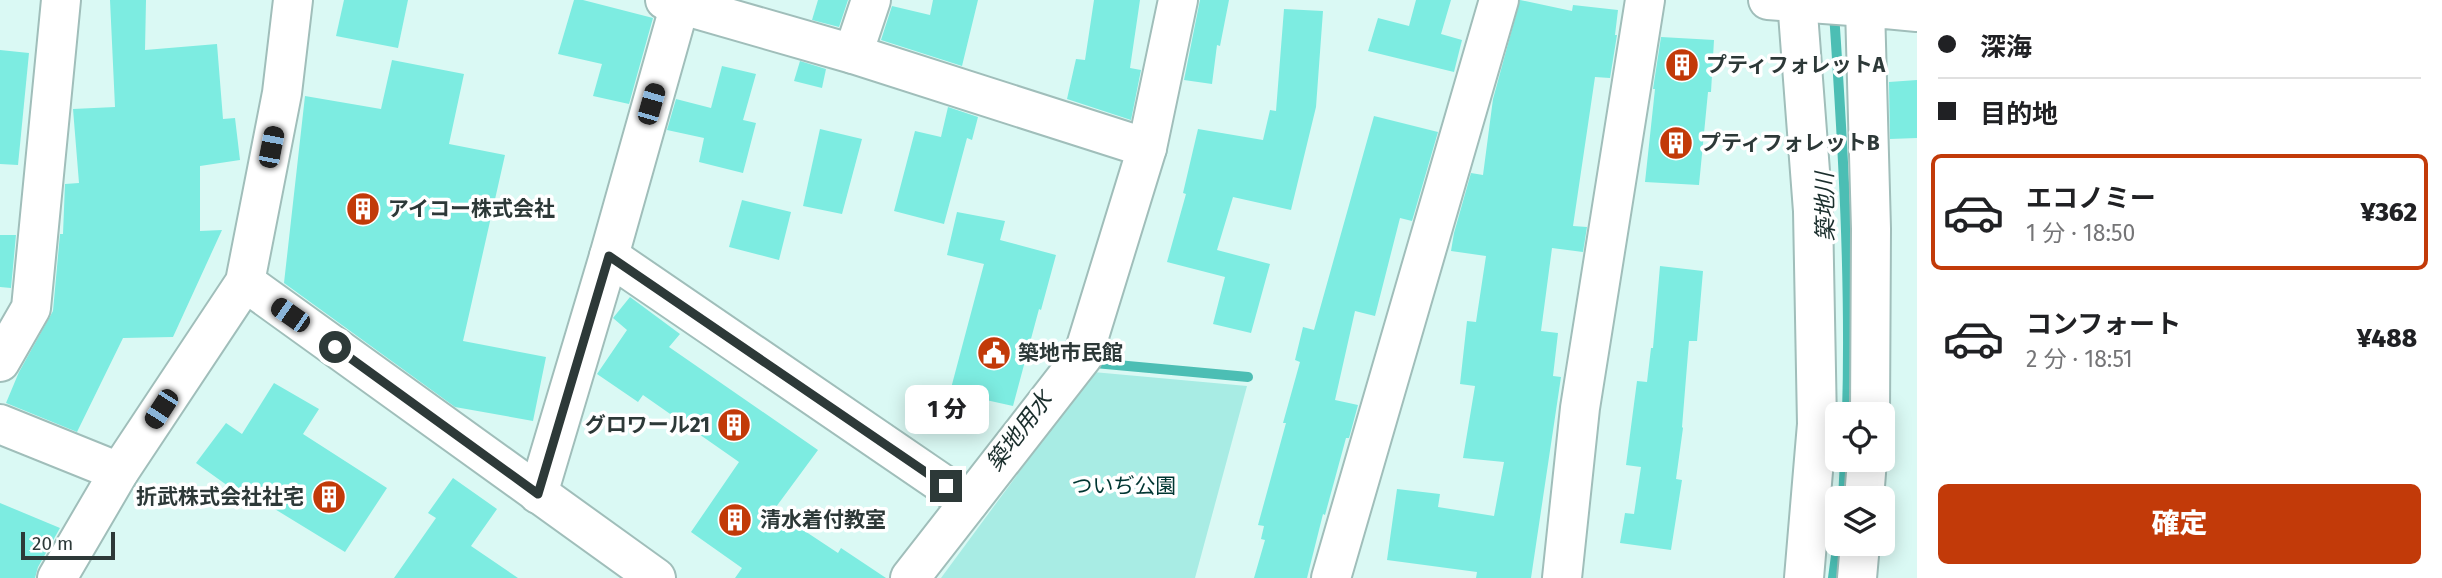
<!DOCTYPE html>
<html lang="ja">
<head>
<meta charset="utf-8">
<style>
	:root { --surface:#fff; --page:#f2f2f2; --text:#202124; --muted:#757577; --line:#e0e0e0; --accent:#c23a09 }
	body { margin:0; font-family:"Fira Sans","Noto Sans JP",sans-serif; background:var(--page); color:var(--text); height:100vh; display:flex; flex-direction:column; font-size:26px; white-space:nowrap }
	* { box-sizing:border-box; margin:0 }
	p { font-size:23px; color:var(--muted) }
	.icon { flex:none; width:38px; height:38px; fill:none; stroke:currentColor; stroke-width:2; stroke-linecap:round; stroke-linejoin:round }
	.map { position:relative; flex:1; overflow:hidden }
	.sheet { display:flex; flex-direction:column; background:var(--surface); width:525px }
	.sheet>* { flex:none }
	.banner { display:grid; align-content:center; height:154px; padding:0 21px; background:var(--surface) }
	.buttons { position:absolute; left:1825px; top:402px; display:grid; gap:14px }
	.buttons a { display:grid; place-items:center; width:70px; height:70px; border-radius:10px; background:var(--surface); box-shadow:0 4px 18px #0003; font-size:35px }
	.scale { position:absolute; left:21px; bottom:18px; width:94px; box-sizing:border-box; padding-left:7px; border:4px solid #2d3938; border-top:0; font-size:19px; line-height:24px; white-space:nowrap; color:#2d3938; -webkit-text-stroke:5px #fff; paint-order:stroke }
	.end { position:absolute; width:32px; height:32px; margin:-16px; border:9px solid #2d3938; background:#fff; box-shadow:0 0 0 4px #fff }
	.from { border-radius:50% }
	.bubble { position:absolute; height:49px; border-radius:10px; background:var(--surface); box-shadow:0 4px 18px #0003; font-size:23px; font-weight:800; line-height:49px; text-align:center }
	.car { position:absolute; width:21px; height:42px; margin:-21px -10px; border-radius:9px; box-shadow:0 0 5px 2px #0007; background:linear-gradient(#222 24%,#8ab4d8 0 40%,#222 0 76%,#8ab4d8 0 86%,#222 0) }
	.banner b { display:flex; align-items:center; gap:24px; height:66px; font-size:26px }
	.banner b+b { border-top:2px solid var(--line) }
	.banner i { width:18px; height:18px; background:var(--text) }
	ul { padding:0; list-style:none }
	li { display:flex; align-items:center; gap:21px; height:116px; margin:0 14px 10px; padding:0 7px; border:4px solid transparent; border-radius:10px }
	li div { flex:1 }
	li b { display:block; font-size:26px }
	li em { font-style:normal; font-weight:800 }
	li.current { border-color:var(--accent) }
	li>.icon { width:63px; height:63px; stroke-width:1.5 }
	.button { display:flex; gap:14px; margin-top:auto; padding:14px 21px }
	.button a { flex:1; height:80px; border-radius:10px; background:var(--accent); color:#fff; font-size:28px; font-weight:800; line-height:80px; text-align:center }
	main { display:flex; flex:1; min-height:0 }
	.map>svg:first-child { display:block }
	.green { fill:#a8ece4 }
	.lines { fill:none; stroke-linecap:round; stroke-linejoin:round }
	.stream { stroke:#4cbeb4; stroke-width:10 }
	.building { fill:#7dece1 }
	.minor-casing { stroke:#a0beba; stroke-width:42 }
	.minor { stroke:#fff; stroke-width:38 }
	.route { stroke:#2d3938; stroke-width:9 }
	.labels { text-anchor:middle; stroke-width:7; stroke-linejoin:round; paint-order:stroke }
	.poi-label { font-size:21px; font-weight:bold; fill:#2d3938; stroke:#fff; text-anchor:start }
	.park-label { font-size:21px; fill:#003632; stroke:#fff }
	.water-label { font-size:23px; font-style:italic; fill:#1a2e2c; stroke:#fff }
</style>
</head>
<body>
<main>
<div class="map">
<svg width="1917" height="578" viewBox="0 0 1917 578">
	<rect width="100%" height="100%" fill="#daf9f4"/>
	<path class="green" d="M 1093,372 L 1247,386 L 1195,578 L 941,578 Z"/>
	<g class="lines">
		<g class="stream">
			<path d="M 1834,13 C 1843,147 1851,281 1847,415"/>
			<path d="M 1091,368 L 1095,363 L 1248,377"/>
			<path d="M 1843,499 L 1845,460"/>
			<path d="M 1833,578 L 1838,541"/>
		</g>
	</g>
	<g class="building">
		<path d="M 110,0 L 146,0 L 145,50 L 217,44 L 223,119 L 235,118 L 240,160 L 200,166 L 200,231 L 222,230 L 173,337 L 123,338 L 77,432 L 6,403 L 19,372 L 53,311 L 60,234 L 63,234 L 65,184 L 79,183 L 73,109 L 115,107 Z"/>
		<path d="M 344,0 L 408,0 L 398,48 L 336,36 Z"/>
		<path d="M 574,0 L 583,0 L 653,18 L 629,104 L 593,96 L 602,64 L 558,54 Z"/>
		<path d="M 818,0 L 848,0 L 839,27 L 812,20 Z"/>
		<path d="M 933,0 L 978,0 L 962,66 L 881,40 L 892,6 L 930,15 Z"/>
		<path d="M 1094,0 L 1140,0 L 1130,68 L 1141,70 L 1131,120 L 1067,99 L 1076,59 L 1085,60 Z"/>
		<path d="M 1200,0 L 1229,0 L 1220,46 L 1217,45 L 1212,84 L 1184,80 Z"/>
		<path d="M 1416,0 L 1451,0 L 1441,34 L 1462,40 L 1454,72 L 1368,51 L 1378,18 L 1409,26 Z"/>
		<path d="M 1520,0 L 1572,11 L 1573,5 L 1618,10 L 1615,35 L 1617,35 L 1610,78 L 1595,77 L 1573,226 L 1587,227 L 1583,252 L 1552,248 L 1541,331 L 1558,333 L 1553,376 L 1561,377 L 1531,578 L 1476,578 L 1477,572 L 1387,560 L 1397,489 L 1440,494 L 1438,507 L 1494,516 L 1504,462 L 1463,458 L 1475,386 L 1460,384 L 1467,321 L 1476,322 L 1486,256 L 1451,251 L 1454,233 L 1471,173 L 1483,175 L 1493,99 Z"/>
		<path d="M 1284,9 L 1323,11 L 1316,107 L 1291,210 L 1233,197 L 1217,250 L 1270,264 L 1251,333 L 1213,324 L 1225,277 L 1167,262 L 1186,194 L 1183,193 L 1198,129 L 1263,140 L 1270,110 L 1276,111 Z"/>
		<path d="M 1661,37 L 1714,40 L 1711,92 L 1708,92 L 1699,185 L 1645,182 L 1655,89 L 1653,89 Z"/>
		<path d="M 0,50 L 29,53 L 18,165 L 0,164 Z"/>
		<path d="M 392,60 L 464,74 L 449,144 L 505,155 L 463,341 L 546,357 L 533,421 L 455,407 L 284,283 L 305,96 L 381,109 Z"/>
		<path d="M 800,61 L 826,69 L 822,88 L 794,81 Z"/>
		<path d="M 722,66 L 756,74 L 743,120 L 756,123 L 743,173 L 699,162 L 704,138 L 667,130 L 676,99 L 711,108 Z"/>
		<path d="M 1917,80 L 1917,138 L 1890,139 L 1889,82 Z"/>
		<path d="M 948,107 L 978,117 L 972,140 L 967,138 L 944,224 L 894,211 L 915,131 L 941,137 Z"/>
		<path d="M 1374,116 L 1438,132 L 1412,221 L 1400,218 L 1375,316 L 1355,311 L 1335,400 L 1358,405 L 1349,438 L 1346,438 L 1325,515 L 1323,514 L 1307,578 L 1254,578 L 1265,540 L 1261,539 L 1264,526 L 1258,525 L 1286,423 L 1283,423 L 1300,362 L 1295,360 L 1303,327 L 1314,330 Z"/>
		<path d="M 820,129 L 862,139 L 842,214 L 803,206 Z"/>
		<path d="M 742,200 L 791,212 L 779,260 L 729,247 Z"/>
		<path d="M 957,212 L 1005,221 L 1000,240 L 1056,255 L 1041,310 L 1039,309 L 1013,406 L 950,392 L 984,264 L 947,255 Z"/>
		<path d="M 0,235 L 16,235 L 11,288 L 0,287 Z"/>
		<path d="M 1660,266 L 1703,271 L 1697,341 L 1689,341 L 1682,427 L 1683,428 L 1676,479 L 1682,480 L 1671,550 L 1620,543 L 1625,513 L 1634,514 L 1641,467 L 1626,465 L 1637,381 L 1647,382 L 1651,348 L 1653,348 Z"/>
		<path d="M 630,297 L 680,334 L 669,347 L 818,450 L 776,507 L 778,509 L 776,512 L 838,553 L 841,548 L 886,578 L 735,578 L 742,568 L 691,532 L 739,462 L 643,395 L 638,402 L 597,374 L 627,330 L 613,318 Z"/>
		<path d="M 274,383 L 319,409 L 303,434 L 387,488 L 345,552 L 260,500 L 256,506 L 196,463 L 226,423 L 242,434 Z"/>
		<path d="M 453,478 L 497,509 L 471,546 L 518,578 L 394,578 L 436,518 L 428,513 Z"/>
		<path d="M 0,503 L 60,528 L 38,567 L 35,578 L 0,578 Z"/>
	</g>
	<g class="lines">
		<g class="minor-casing">
			<g id="minor">
				<path d="M 665,0 L 853,54 L 1147,148"/>
				<path d="M 1768,0 L 1865,7 L 1864,0"/>
				<path d="M 1797,0 L 1813,211 L 1817,424 L 1804,578"/>
				<path d="M 853,54 L 871,0"/>
				<path d="M 609,256 L 969,502"/>
				<path d="M 245,282 L 656,578"/>
				<path d="M 0,362 L 31,308 L 61,0"/>
				<path d="M 1870,415 L 1871,229 L 1865,7 L 1917,12"/>
				<path d="M 0,424 L 119,472"/>
				<path d="M 538,494 L 609,256 L 680,4"/>
				<path d="M 1864,499 L 1867,460"/>
				<path d="M 57,578 L 119,472 L 245,282 L 282,93 L 293,0"/>
				<path d="M 910,578 L 1083,356 L 1147,148 L 1178,0"/>
				<path d="M 1331,578 L 1499,0"/>
				<path d="M 1562,578 L 1580,408 L 1645,0"/>
				<path d="M 1857,578 L 1860,544"/>
			</g>
		</g>
		<use href="#minor" class="minor"/>
	</g>
	<g class="lines">
		<path class="route" d="M 335,347 L 538,494 L 609,256 L 946,486"/>
	</g>
	<defs>
		<g id="building-disc" transform="scale(1.75)"><circle r="9.5" fill="#c23a09" stroke="#fff"/><path d="M-4-6H4V6H1V3H-1V6H-4ZM-2.5-4.3h1.7v1.8h-1.7ZM.8-4.3h1.7v1.8H.8ZM-2.5-1h1.7V.8h-1.7ZM.8-1h1.7V.8H.8Z" fill="#fff"/></g>
		<g id="civic-disc" transform="scale(1.75)"><circle r="9.5" fill="#c23a09" stroke="#fff"/><path d="M-.6-6.5H3V-4.5H.6V-3L4-1V1h2V6H-6V1h2V-1L-.6-3ZM-1.2 2.5V6h2.4V2.5Z" fill="#fff"/></g>
	</defs>
	<g fill-rule="evenodd">
		<use href="#building-disc" x="1682" y="65"/>
		<use href="#building-disc" x="1676" y="143"/>
		<use href="#building-disc" x="363" y="209"/>
		<use href="#civic-disc" x="994" y="353"/>
		<use href="#building-disc" x="734" y="425"/>
		<use href="#building-disc" x="329" y="497"/>
		<use href="#building-disc" x="735" y="520"/>
	</g>
	<g class="labels">
		<g class="poi-label">
			<text x="1706" y="72">プティフォレットA</text>
			<text x="1700" y="150">プティフォレットB</text>
			<text x="388" y="216">アイコー株式会社</text>
			<text x="1018" y="360">築地市民館</text>
			<text x="710" y="432" text-anchor="end">グロワール21</text>
			<text x="304" y="504" text-anchor="end">折武株式会社社宅</text>
			<text x="760" y="527">清水着付教室</text>
		</g>
		<g class="park-label">
			<text x="1124" y="493">ついぢ公園</text>
		</g>
		<g class="water-label">
			<text transform="translate(1825 207) rotate(-91)" y="8">築地川</text>
			<text transform="translate(1019 431) rotate(-53)" y="8">築地用水</text>
		</g>
	</g>
</svg>
<div class="buttons">
<a><svg class="icon" aria-label="locate" viewBox="0 0 24 24"><circle cx="12" cy="12" r="6"/><path d="M12 2v4M12 18v4M2 12h4M18 12h4"/></svg></a>
<a><svg class="icon" aria-label="layers" viewBox="0 0 24 24"><path d="M12 4l9 5-9 5-9-5zM3 14l9 5 9-5"/></svg></a>
</div>
<div class="scale">20 m</div>
<i class="end from" style="left:335px;top:347px"></i>
<i class="end" style="left:946px;top:486px"></i>
<div class="bubble" style="left:905px;top:385px;width:84px">1 分</div>
<i class="car" style="left:651px;top:104px;rotate:16deg"></i>
<i class="car" style="left:271px;top:147px;rotate:11deg"></i>
<i class="car" style="left:290px;top:315px;rotate:305deg"></i>
<i class="car" style="left:161px;top:409px;rotate:213deg"></i>
</div>
<section class="sheet">
<div class="banner">
<b><i class="from"></i>深海</b>
<b><i></i>目的地</b>
</div>
<ul>
<li class="current"><svg class="icon" aria-label="car" viewBox="0 0 24 24"><path d="M5 17H2v-5l4-1 3-4h7l3 4 3 1v5h-3M9 17h6M6 11h13"/><circle cx="7" cy="17" r="2"/><circle cx="17" cy="17" r="2"/></svg><div><b>エコノミー</b><p>1 分 · 18:50</p></div><em>¥362</em></li>
<li><svg class="icon" aria-label="car" viewBox="0 0 24 24"><path d="M5 17H2v-5l4-1 3-4h7l3 4 3 1v5h-3M9 17h6M6 11h13"/><circle cx="7" cy="17" r="2"/><circle cx="17" cy="17" r="2"/></svg><div><b>コンフォート</b><p>2 分 · 18:51</p></div><em>¥488</em></li>
</ul>
<div class="button"><a>確定</a></div>
</section>
</main>
</body>
</html>
